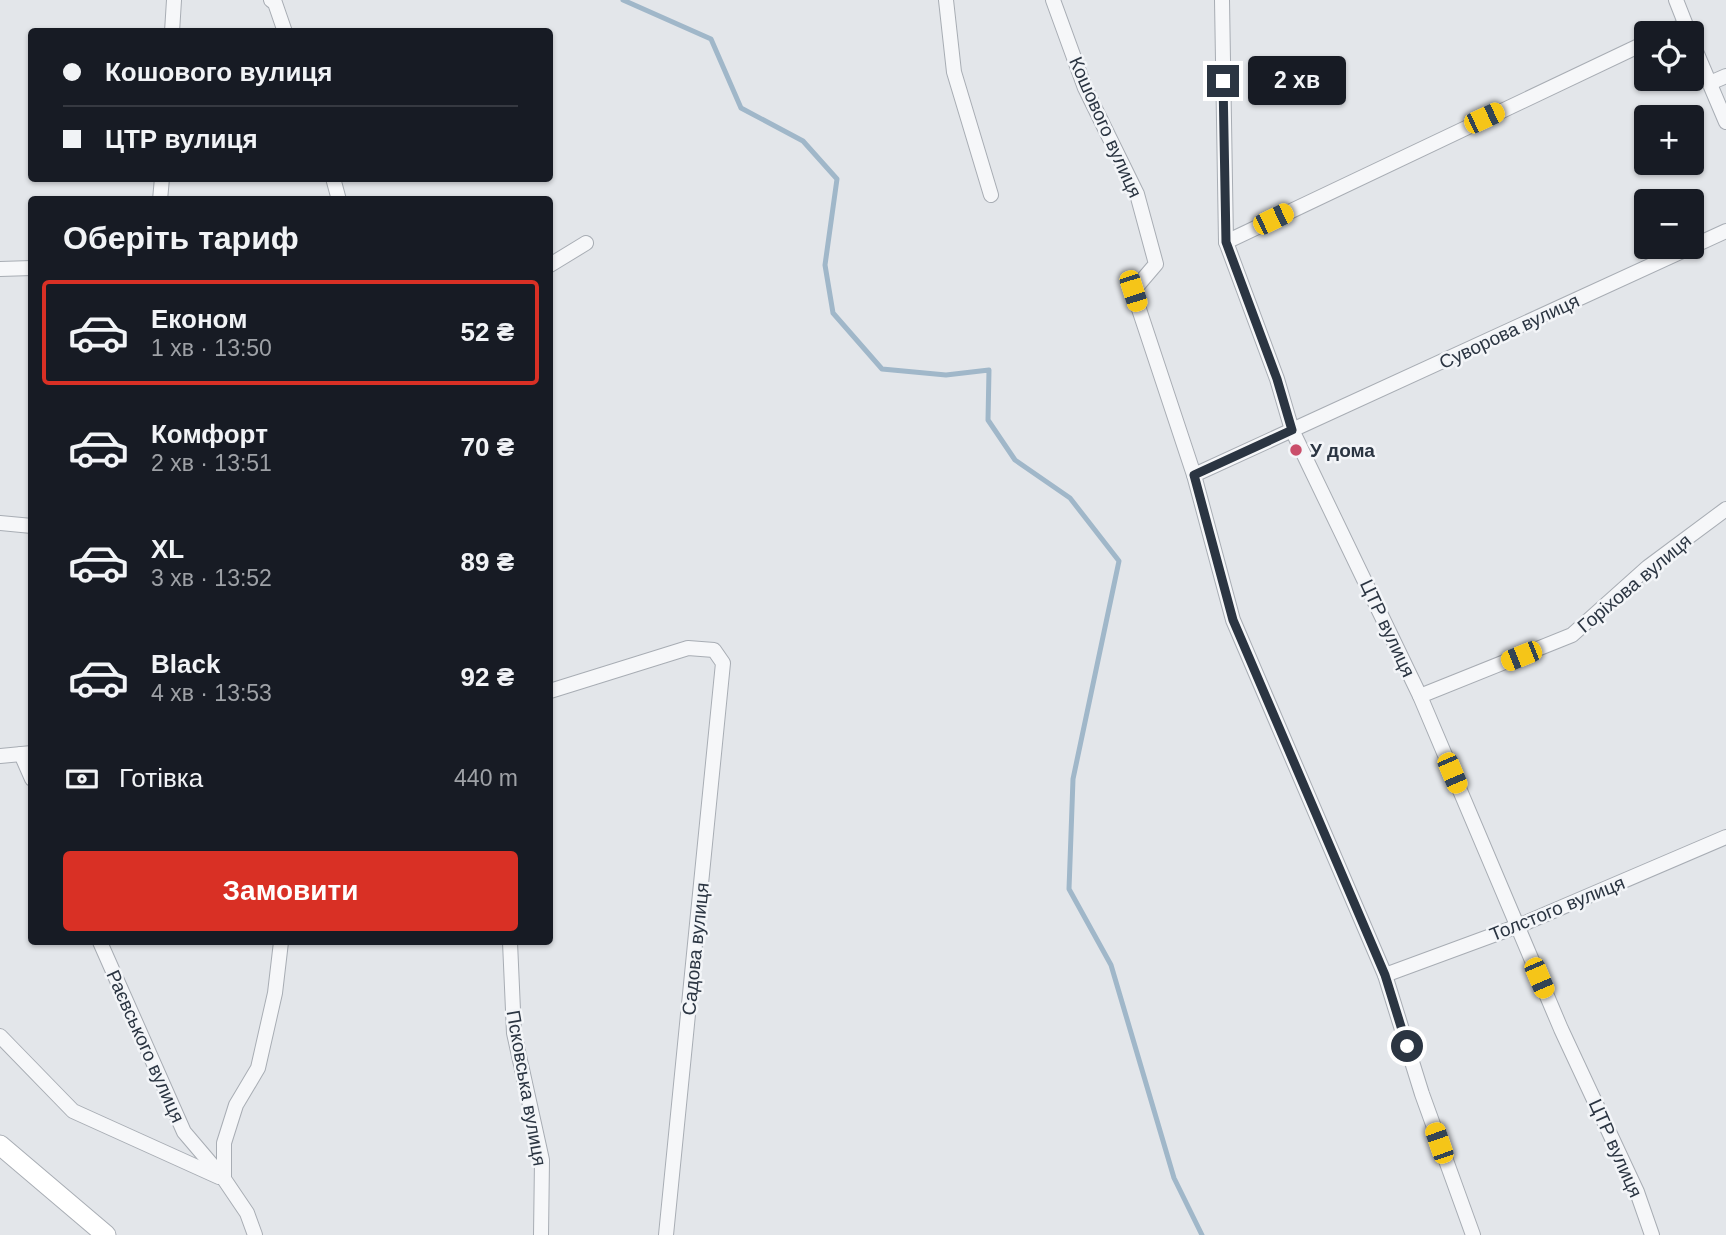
<!DOCTYPE html>
<html lang="uk">
<head>
<meta charset="utf-8">
<style>
	:root { --surface:#171b24; --page:#242831; --text:#f1f3f6; --muted:#9ea1a6; --line:#363941; --accent:#d93025 }
	body { margin:0; font-family:Arial,sans-serif; background:var(--page); color:var(--text); height:100vh; display:flex; flex-direction:column; font-size:26px; white-space:nowrap }
	* { box-sizing:border-box; margin:0 }
	p { font-size:23px; color:var(--muted) }
	.icon { flex:none; width:38px; height:38px; fill:none; stroke:currentColor; stroke-width:2; stroke-linecap:round; stroke-linejoin:round }
	.map { position:relative; flex:1; overflow:hidden }
	.sheet { position:absolute; left:28px; top:196px; width:525px; height:749px; display:flex; flex-direction:column; background:var(--surface); border-radius:7px; box-shadow:0 2px 5px #0004 }
	.sheet>* { flex:none }
	.banner { position:absolute; left:28px; top:28px; width:525px; height:154px; border-radius:7px; box-shadow:0 2px 5px #0004; display:grid; align-content:center; height:154px; padding:0 35px; background:var(--surface) }
	.controls { position:absolute; left:1634px; top:21px; display:grid; gap:14px }
	.controls a { display:grid; place-items:center; width:70px; height:70px; border-radius:7px; background:var(--surface); box-shadow:0 2px 5px #0004; font-size:35px }
	.end { position:absolute; width:32px; height:32px; margin:-16px; border:9px solid #2b3542; background:#fff; box-shadow:0 0 0 4px #fff }
	.from { border-radius:50% }
	.bubble { position:absolute; height:49px; border-radius:7px; background:var(--surface); box-shadow:0 2px 5px #0004; font-size:23px; font-weight:700; line-height:49px; text-align:center }
	.car { position:absolute; width:21px; height:42px; margin:-21px -10px; border-radius:9px; box-shadow:0 0 5px 2px #0007; background:linear-gradient(#f5c518 24%,#345 0 40%,#f5c518 0 76%,#345 0 86%,#f5c518 0) }
	.banner b { display:flex; align-items:center; gap:24px; height:66px; font-size:26px }
	.banner b+b { border-top:2px solid var(--line) }
	.banner i { width:18px; height:18px; background:var(--text) }
	ul { padding:0; list-style:none }
	li { display:flex; align-items:center; gap:21px; height:105px; margin:0 14px 10px; padding:0 21px; border:4px solid transparent; border-radius:7px }
	li div { flex:1 }
	li b { display:block; font-size:26px }
	li em { font-style:normal; font-weight:700 }
	li.on { border-color:var(--accent) }
	li>.icon { width:63px; height:63px; stroke-width:1.5 }
	h2 { padding:0 35px; font-size:32px; line-height:84px }
	.pay { display:flex; align-items:center; gap:18px; height:77px; padding:0 35px; font-size:26px }
	.pay p { margin-inline-start:auto }
	.primary-button { display:flex; gap:14px; margin-top:auto; padding:14px 35px }
	.primary-button a { flex:1; height:80px; border-radius:7px; background:var(--accent); color:#fff; font-size:28px; font-weight:700; line-height:80px; text-align:center }
	.map>svg:first-child { display:block }
	.lines { fill:none; stroke-linecap:round; stroke-linejoin:round }
	.stream { stroke:#a0b7c9; stroke-width:5 }
	.street-casing { stroke:#a8adb4; stroke-width:16 }
	.secondary-casing { stroke:#a8adb4; stroke-width:21 }
	.street { stroke:#f6f7f9; stroke-width:14 }
	.secondary { stroke:#fff; stroke-width:19 }
	.route { stroke:#2b3542; stroke-width:9 }
	.poi-dot { fill:#ca4e6a; stroke:#f3f5f8; stroke-width:2.5 }
	.labels { text-anchor:middle; stroke-width:5; stroke-linejoin:round; paint-order:stroke }
	.street-label { font-size:19px; fill:#2b3542; stroke:#f3f5f8 }
	.poi-label { font-size:19px; font-weight:bold; fill:#2b3542; stroke:#f3f5f8; text-anchor:start }
</style>
</head>
<body>
<div class="map">
<svg width="1726" height="1235" viewBox="0 0 1726 1235">
	<rect width="100%" height="100%" fill="#e3e6ea"/>
	<g class="lines">
		<path class="stream" d="M 623,0 L 711,39 L 741,108 L 803,141 L 837,179 L 825,265 L 833,313 L 882,369 L 946,375 L 989,370 L 988,420 L 1015,460 L 1070,498 L 1119,561 L 1073,779 L 1069,889 L 1111,965 L 1174,1178 L 1202,1235"/>
		<g class="street-casing">
			<g id="street">
				<path d="M 271,0 L 275,3 L 285,32"/>
				<path d="M 946,0 L 954,72 L 991,195"/>
				<path d="M 1053,0 L 1085,88 L 1137,194 L 1156,264 L 1133,291 L 1194,475 L 1233,620 L 1385,975 L 1422,1094 L 1473,1235"/>
				<path d="M 1222,0 L 1226,242 L 1277,379 L 1292,430 L 1420,696 L 1561,1029 L 1637,1192 L 1652,1235"/>
				<path d="M 1676,0 L 1689,33"/>
				<path d="M 172,32 L 174,0"/>
				<path d="M 1666,33 L 1685,25"/>
				<path d="M 1692,42 L 1726,122"/>
				<path d="M 1710,83 L 1726,76"/>
				<path d="M 333,178 L 339,200"/>
				<path d="M 160,200 L 162,178"/>
				<path d="M 1226,242 L 1647,42"/>
				<path d="M 550,265 L 586,243"/>
				<path d="M 0,269 L 32,268"/>
				<path d="M 1194,475 L 1726,231"/>
				<path d="M 0,523 L 32,526"/>
				<path d="M 550,691 L 688,648 L 714,650 L 723,663 L 666,1235"/>
				<path d="M 1420,696 L 1572,635 L 1648,567 L 1726,509"/>
				<path d="M 21,754 L 32,779"/>
				<path d="M 0,756 L 32,753"/>
				<path d="M 100,942 L 184,1132 L 224,1179"/>
				<path d="M 510,942 L 514,1033 L 542,1160 L 541,1235"/>
				<path d="M 1385,975 L 1518,926 L 1726,837"/>
				<path d="M 0,1036 L 73,1111 L 219,1177"/>
				<path d="M 255,1235 L 247,1213 L 224,1179 L 224,1143 L 236,1105 L 258,1068 L 275,993 L 281,942"/>
			</g>
		</g>
		<g class="secondary-casing">
			<path id="secondary" d="M 0,1145 L 106,1235"/>
		</g>
		<use href="#street" class="street"/>
		<use href="#secondary" class="secondary"/>
	</g>
	<g class="lines">
		<path class="route" d="M 1223,81 L 1226,242 L 1277,379 L 1292,430 L 1194,475 L 1233,620 L 1385,975 L 1407,1046"/>
	</g>
	<circle class="poi-dot" cx="1296" cy="450" r="7"/>
	<g class="labels">
		<g class="street-label">
			<text transform="translate(1106 127) rotate(66)" y="7">Кошового вулиця</text>
			<text transform="translate(1509 331) rotate(-25)" y="7">Суворова вулиця</text>
			<text transform="translate(1634 583) rotate(-40)" y="7">Горіхова вулиця</text>
			<text transform="translate(1388 628) rotate(65)" y="7">ЦТР вулиця</text>
			<text transform="translate(1557 908) rotate(-22)" y="7">Толстого вулиця</text>
			<text transform="translate(695 949) rotate(-84)" y="7">Садова вулиця</text>
			<text transform="translate(146 1046) rotate(66)" y="7">Раєвського вулиця</text>
			<text transform="translate(527 1088) rotate(80)" y="7">Псковська вулиця</text>
			<text transform="translate(1616 1148) rotate(66)" y="7">ЦТР вулиця</text>
		</g>
		<g class="poi-label">
			<text x="1310" y="457">У дома</text>
		</g>
	</g>
</svg>
<div class="controls">
<a><svg class="icon" aria-label="locate" viewBox="0 0 24 24"><circle cx="12" cy="12" r="6"/><path d="M12 2v4M12 18v4M2 12h4M18 12h4"/></svg></a>
<a>+</a>
<a>−</a>
</div>
<i class="end from" style="left:1407px;top:1046px"></i>
<i class="end" style="left:1223px;top:81px"></i>
<div class="bubble" style="left:1248px;top:56px;width:98px">2 хв</div>
<i class="car" style="left:1484px;top:118px;rotate:65deg"></i>
<i class="car" style="left:1273px;top:219px;rotate:64deg"></i>
<i class="car" style="left:1133px;top:291px;rotate:162deg"></i>
<i class="car" style="left:1521px;top:656px;rotate:248deg"></i>
<i class="car" style="left:1452px;top:773px;rotate:157deg"></i>
<i class="car" style="left:1539px;top:978px;rotate:157deg"></i>
<i class="car" style="left:1439px;top:1143px;rotate:341deg"></i>
<div class="banner">
<b><i class="from"></i>Кошового вулиця</b>
<b><i></i>ЦТР вулиця</b>
</div>
<section class="sheet">
<h2>Оберіть тариф</h2>
<ul>
<li class="on"><svg class="icon" aria-label="car" viewBox="0 0 24 24"><path d="M5 17H2v-5l4-1 3-4h7l3 4 3 1v5h-3M9 17h6M6 11h13"/><circle cx="7" cy="17" r="2"/><circle cx="17" cy="17" r="2"/></svg><div><b>Економ</b><p>1 хв · 13:50</p></div><em>52 ₴</em></li>
<li><svg class="icon" aria-label="car" viewBox="0 0 24 24"><path d="M5 17H2v-5l4-1 3-4h7l3 4 3 1v5h-3M9 17h6M6 11h13"/><circle cx="7" cy="17" r="2"/><circle cx="17" cy="17" r="2"/></svg><div><b>Комфорт</b><p>2 хв · 13:51</p></div><em>70 ₴</em></li>
<li><svg class="icon" aria-label="car" viewBox="0 0 24 24"><path d="M5 17H2v-5l4-1 3-4h7l3 4 3 1v5h-3M9 17h6M6 11h13"/><circle cx="7" cy="17" r="2"/><circle cx="17" cy="17" r="2"/></svg><div><b>XL</b><p>3 хв · 13:52</p></div><em>89 ₴</em></li>
<li><svg class="icon" aria-label="car" viewBox="0 0 24 24"><path d="M5 17H2v-5l4-1 3-4h7l3 4 3 1v5h-3M9 17h6M6 11h13"/><circle cx="7" cy="17" r="2"/><circle cx="17" cy="17" r="2"/></svg><div><b>Black</b><p>4 хв · 13:53</p></div><em>92 ₴</em></li>
</ul>
<div class="pay"><svg class="icon" aria-label="cash" viewBox="0 0 24 24"><path d="M3 7h18v10H3z"/><circle cx="12" cy="12" r="2"/></svg>Готівка<p>440 m</p></div>
<div class="primary-button"><a>Замовити</a></div>
</section>
</div>
</body>
</html>
